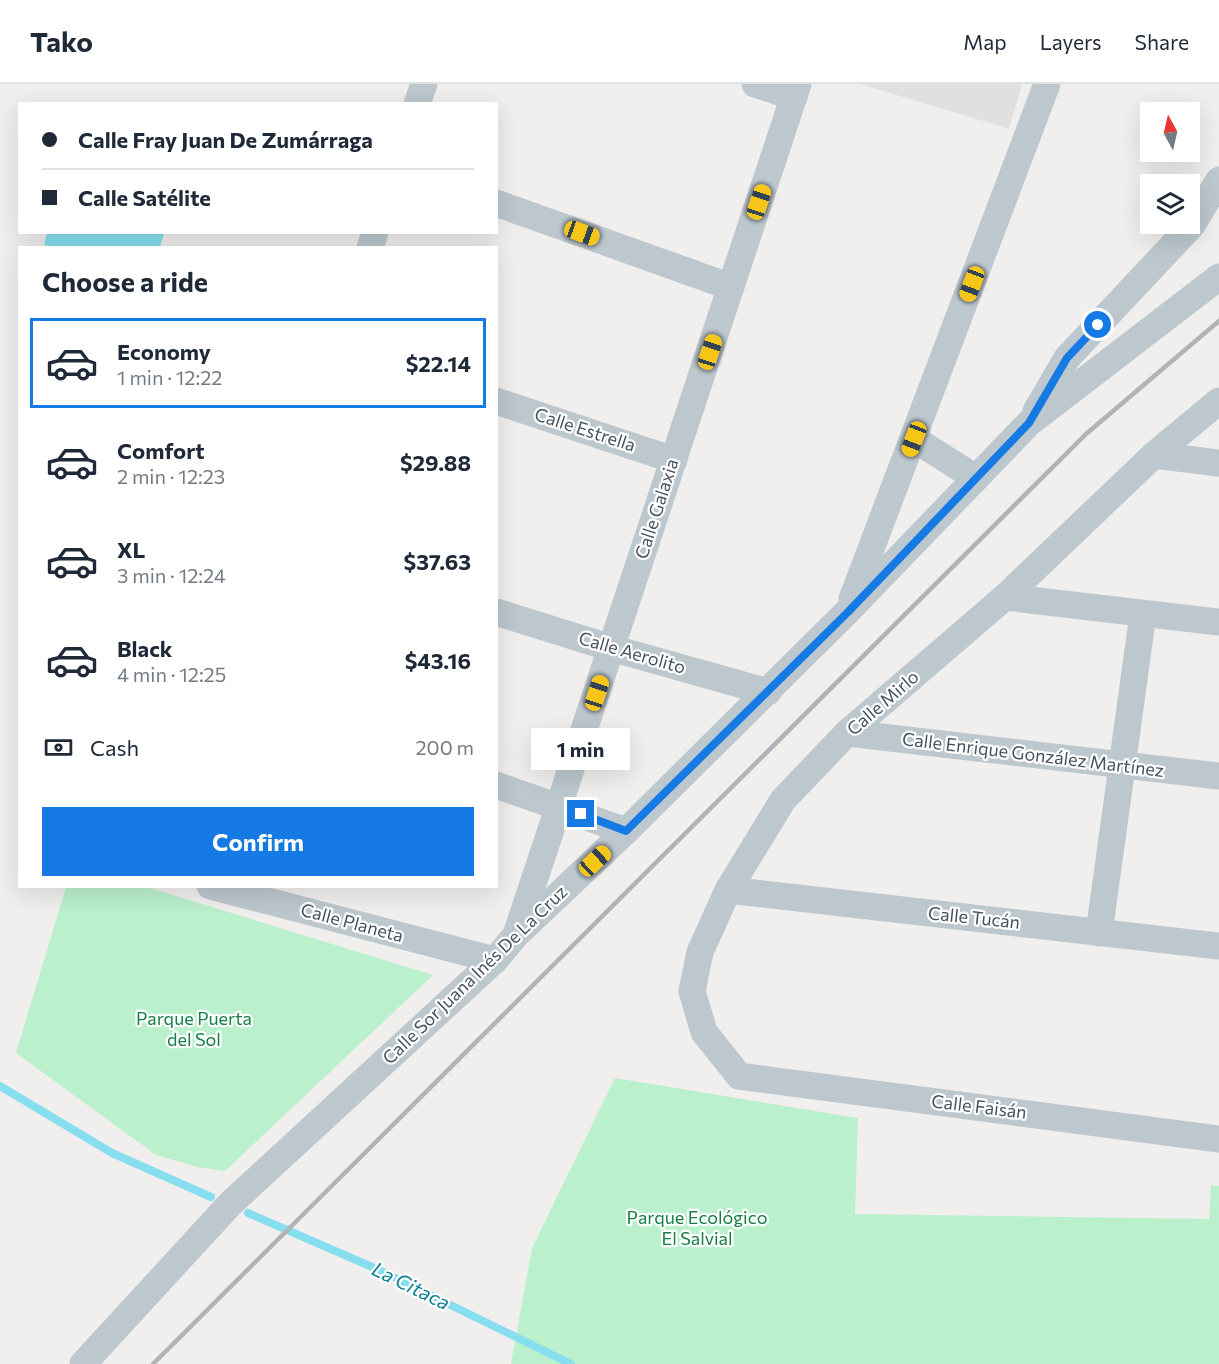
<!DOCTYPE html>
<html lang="en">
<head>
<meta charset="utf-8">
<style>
	:root { --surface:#fff; --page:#f6f6f7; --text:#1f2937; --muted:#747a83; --line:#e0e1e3; --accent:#157ae4 }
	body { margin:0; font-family:Commissioner,sans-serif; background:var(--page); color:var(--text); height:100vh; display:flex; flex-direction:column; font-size:22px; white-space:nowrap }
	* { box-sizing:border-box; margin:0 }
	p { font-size:20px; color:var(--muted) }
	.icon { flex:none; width:33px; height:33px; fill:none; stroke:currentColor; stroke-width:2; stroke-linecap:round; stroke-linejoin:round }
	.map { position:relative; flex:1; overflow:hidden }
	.side { position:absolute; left:18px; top:162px; width:480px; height:642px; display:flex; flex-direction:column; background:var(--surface); border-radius:0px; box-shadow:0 6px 24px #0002 }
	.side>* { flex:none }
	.banner { position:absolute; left:18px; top:18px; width:480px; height:132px; border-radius:0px; box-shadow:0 6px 24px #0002; display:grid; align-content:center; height:132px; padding:0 24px; background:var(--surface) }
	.needle { width:39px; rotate:352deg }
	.tools { position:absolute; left:1140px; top:18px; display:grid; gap:12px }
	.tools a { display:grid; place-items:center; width:60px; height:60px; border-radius:0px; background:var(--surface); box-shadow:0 6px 24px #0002; font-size:30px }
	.end { position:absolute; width:27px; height:27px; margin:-14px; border:8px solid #157ae4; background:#fff; box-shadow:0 0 0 3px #fff }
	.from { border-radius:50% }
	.bubble { position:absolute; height:42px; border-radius:0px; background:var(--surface); box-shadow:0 6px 24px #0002; font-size:20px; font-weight:700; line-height:42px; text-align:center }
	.car { position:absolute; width:18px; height:36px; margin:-18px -9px; border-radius:8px; box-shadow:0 0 4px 2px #0007; background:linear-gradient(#f5c518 24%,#345 0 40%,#f5c518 0 76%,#345 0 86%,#f5c518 0) }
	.banner b { display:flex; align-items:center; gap:21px; height:57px; font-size:22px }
	.banner b+b { border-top:2px solid var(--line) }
	.banner i { width:15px; height:15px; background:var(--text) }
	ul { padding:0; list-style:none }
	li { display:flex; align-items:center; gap:18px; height:90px; margin:0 12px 9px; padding:0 12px; border:3px solid transparent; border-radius:0px }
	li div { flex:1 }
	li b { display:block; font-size:22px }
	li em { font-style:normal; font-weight:700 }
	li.on { border-color:var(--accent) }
	li>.icon { width:54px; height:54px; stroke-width:1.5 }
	h2 { padding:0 24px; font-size:27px; line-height:72px }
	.pay { display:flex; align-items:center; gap:15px; height:66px; padding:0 24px; font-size:22px }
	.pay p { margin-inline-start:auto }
	.button { display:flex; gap:12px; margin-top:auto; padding:12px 24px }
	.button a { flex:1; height:69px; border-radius:0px; background:var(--accent); color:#fff; font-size:24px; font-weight:700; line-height:69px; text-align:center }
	header { display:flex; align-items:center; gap:36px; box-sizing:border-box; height:84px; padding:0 30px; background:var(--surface); border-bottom:2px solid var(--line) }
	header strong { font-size:28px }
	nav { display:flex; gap:33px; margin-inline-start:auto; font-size:21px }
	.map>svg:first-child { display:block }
	.education { fill:#e2dfe0 }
	.green { fill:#bbf0cd }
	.water { fill:#87deee }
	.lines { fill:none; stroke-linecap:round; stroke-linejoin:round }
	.stream { stroke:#87deee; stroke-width:8 }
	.minor { stroke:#bcc7ce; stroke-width:27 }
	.rail { stroke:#b0b4b9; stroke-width:4.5 }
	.route { stroke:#157ae4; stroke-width:8 }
	.labels { text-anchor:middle; stroke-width:4.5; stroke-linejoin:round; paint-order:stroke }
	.street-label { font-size:18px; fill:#46535c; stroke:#fff }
	.park-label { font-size:18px; fill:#157f45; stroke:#fff }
	.water-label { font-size:20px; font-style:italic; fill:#0a7f95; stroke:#fff }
</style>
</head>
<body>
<header>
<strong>Tako</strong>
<nav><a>Map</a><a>Layers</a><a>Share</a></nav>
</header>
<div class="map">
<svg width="1219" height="1280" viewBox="0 0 1219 1280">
	<rect width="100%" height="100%" fill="#f1eeee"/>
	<path class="education" d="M 860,0 L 1022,0 L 1009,45 Z"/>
	<g class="green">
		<path d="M 66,803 L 147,803 L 433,891 L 225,1087 L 197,1083 L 156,1071 L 16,969 Z"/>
		<path d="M 615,994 L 858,1034 L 855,1130 L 1209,1135 L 1211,1101 L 1219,1102 L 1219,1280 L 511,1280 L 532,1164 Z"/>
	</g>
	<path class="water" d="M 47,149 L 47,148 L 164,149 L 160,164 L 54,163 L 44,161 Z"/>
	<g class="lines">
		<g class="stream">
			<path d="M 0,1002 L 112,1069 L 211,1113"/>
			<path d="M 248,1129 L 379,1186 L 571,1280"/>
		</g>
		<g class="minor">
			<path d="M 755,0 L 794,13"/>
			<path d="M 417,20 L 424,0"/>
			<path d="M 496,119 L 731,203"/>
			<path d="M 370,164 L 375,148"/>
			<path d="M 496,317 L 674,376"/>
			<path d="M 1219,317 L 1154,371 L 1005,513 L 847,649 L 783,716 L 728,806 L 700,868 L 692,907 L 704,948 L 739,992 L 1219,1055"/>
			<path d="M 1036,327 L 1067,274 L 1192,141 L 1219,96"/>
			<path d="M 914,355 L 976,394"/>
			<path d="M 1154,371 L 1219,379"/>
			<path d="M 1005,513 L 1219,538"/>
			<path d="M 852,515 L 1047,0"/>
			<path d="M 496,528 L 611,564 L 768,608"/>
			<path d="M 847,649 L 1219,692"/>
			<path d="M 496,701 L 626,747"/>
			<path d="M 210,802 L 495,876"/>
			<path d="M 728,806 L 1219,862"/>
			<path d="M 517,848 L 798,0"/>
			<path d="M 1099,849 L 1143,530"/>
			<path d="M 83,1280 L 230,1120 L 495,876 L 516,851 L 626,747 L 847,528 L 1029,339 L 1219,193"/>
		</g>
		<path class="rail" d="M 153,1280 L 1086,350 L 1219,237"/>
	</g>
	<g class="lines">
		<path class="route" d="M 581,730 L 626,747 L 848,528 L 1029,339 L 1067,274 L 1098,241"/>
	</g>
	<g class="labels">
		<g class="street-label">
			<text transform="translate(585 346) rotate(18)" y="6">Calle Estrella</text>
			<text transform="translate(657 425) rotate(-72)" y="6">Calle Galaxia</text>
			<text transform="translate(632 569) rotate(16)" y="6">Calle Aerolito</text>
			<text transform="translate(883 619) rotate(-41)" y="6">Calle Mirlo</text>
			<text transform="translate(1033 671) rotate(7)" y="6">Calle Enrique González Martínez</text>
			<text transform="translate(974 834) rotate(6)" y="6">Calle Tucán</text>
			<text transform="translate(352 839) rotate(15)" y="6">Calle Planeta</text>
			<text transform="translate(475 891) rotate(-44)" y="6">Calle Sor Juana Inés De La Cruz</text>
			<text transform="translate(979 1023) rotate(7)" y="6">Calle Faisán</text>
		</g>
		<g class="park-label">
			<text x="194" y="941">Parque Puerta<tspan x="194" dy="21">del Sol</tspan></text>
			<text x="697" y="1140">Parque Ecológico<tspan x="697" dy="21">El Salvial</tspan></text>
		</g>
		<g class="water-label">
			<text transform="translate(411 1202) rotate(26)" y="7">La Citaca</text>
		</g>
	</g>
</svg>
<div class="tools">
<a><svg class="needle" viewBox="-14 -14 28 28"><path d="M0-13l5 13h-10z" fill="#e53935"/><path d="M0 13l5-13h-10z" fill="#747a83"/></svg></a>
<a><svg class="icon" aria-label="layers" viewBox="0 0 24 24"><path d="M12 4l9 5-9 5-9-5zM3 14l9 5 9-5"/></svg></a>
</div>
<i class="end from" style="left:1098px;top:241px"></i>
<i class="end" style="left:581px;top:730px"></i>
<div class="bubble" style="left:531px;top:644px;width:99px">1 min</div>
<i class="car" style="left:759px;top:118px;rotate:18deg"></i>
<i class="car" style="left:582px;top:149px;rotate:110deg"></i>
<i class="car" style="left:972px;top:200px;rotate:201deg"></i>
<i class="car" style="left:710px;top:268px;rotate:18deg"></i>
<i class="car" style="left:914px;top:355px;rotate:201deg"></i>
<i class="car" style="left:597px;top:609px;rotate:18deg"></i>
<i class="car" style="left:595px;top:777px;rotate:47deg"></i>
<div class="banner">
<b><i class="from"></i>Calle Fray Juan De Zumárraga</b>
<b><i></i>Calle Satélite</b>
</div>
<section class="side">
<h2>Choose a ride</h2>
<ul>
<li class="on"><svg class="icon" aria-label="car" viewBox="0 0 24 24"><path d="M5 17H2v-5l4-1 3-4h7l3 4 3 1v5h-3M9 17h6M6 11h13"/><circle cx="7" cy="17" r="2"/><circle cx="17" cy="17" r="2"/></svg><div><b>Economy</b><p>1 min · 12:22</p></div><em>$22.14</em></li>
<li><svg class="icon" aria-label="car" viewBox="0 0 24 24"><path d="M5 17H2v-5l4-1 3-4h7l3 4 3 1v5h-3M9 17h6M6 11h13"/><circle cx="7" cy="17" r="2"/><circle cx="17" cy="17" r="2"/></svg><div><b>Comfort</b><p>2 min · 12:23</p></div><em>$29.88</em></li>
<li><svg class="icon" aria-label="car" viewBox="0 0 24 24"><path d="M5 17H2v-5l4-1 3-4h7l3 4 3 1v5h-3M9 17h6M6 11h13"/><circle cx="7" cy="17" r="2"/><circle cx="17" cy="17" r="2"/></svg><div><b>XL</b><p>3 min · 12:24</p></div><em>$37.63</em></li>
<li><svg class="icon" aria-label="car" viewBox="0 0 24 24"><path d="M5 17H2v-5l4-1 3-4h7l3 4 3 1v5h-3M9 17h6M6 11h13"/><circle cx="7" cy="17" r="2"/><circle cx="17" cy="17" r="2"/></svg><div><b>Black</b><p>4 min · 12:25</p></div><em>$43.16</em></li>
</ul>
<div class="pay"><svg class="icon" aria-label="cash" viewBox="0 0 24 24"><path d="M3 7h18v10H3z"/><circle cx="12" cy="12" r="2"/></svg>Cash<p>200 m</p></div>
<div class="button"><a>Confirm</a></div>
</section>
</div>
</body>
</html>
